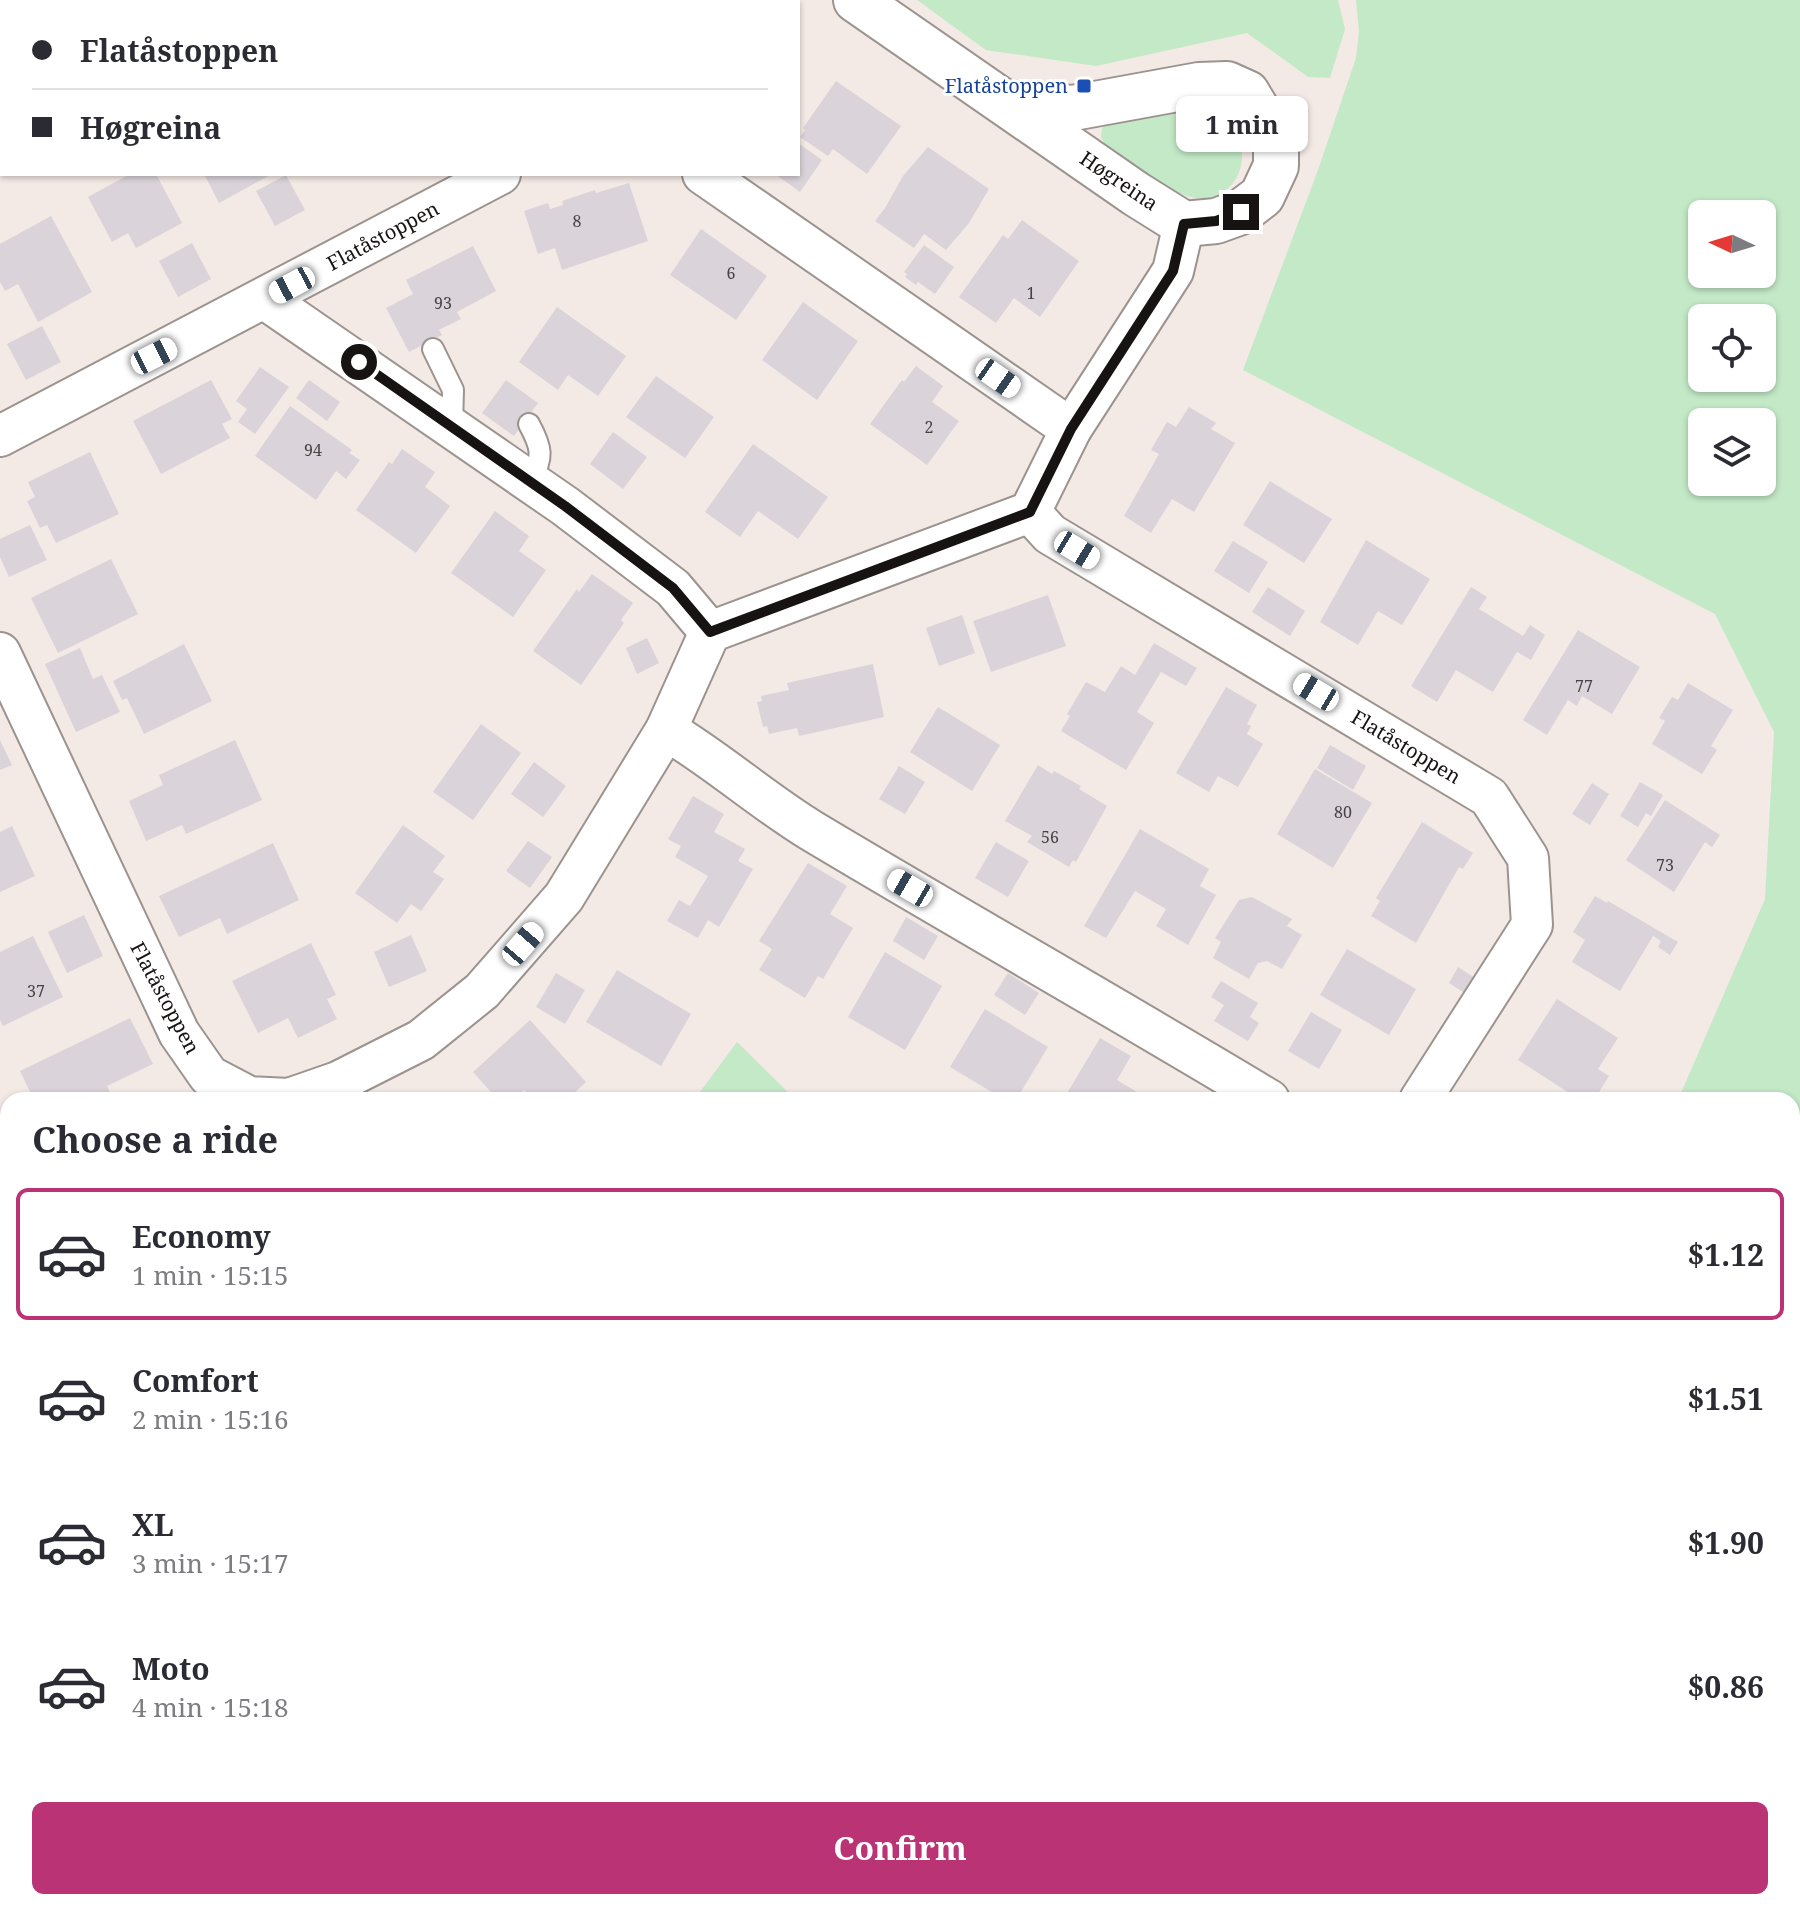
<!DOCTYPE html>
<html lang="en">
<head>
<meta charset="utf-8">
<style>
	:root { --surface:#fff; --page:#f2f2f3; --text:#2b2b33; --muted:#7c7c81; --line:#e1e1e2; --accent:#ba3375 }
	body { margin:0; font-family:"Noto Serif",serif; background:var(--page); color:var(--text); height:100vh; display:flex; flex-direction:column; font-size:30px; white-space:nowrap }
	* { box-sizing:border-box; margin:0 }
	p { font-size:26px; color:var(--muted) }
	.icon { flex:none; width:44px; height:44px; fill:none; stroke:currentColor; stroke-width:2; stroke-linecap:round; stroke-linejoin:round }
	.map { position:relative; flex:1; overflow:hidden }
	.details { position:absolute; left:0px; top:1092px; width:1800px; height:818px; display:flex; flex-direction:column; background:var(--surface); border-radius:24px 24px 0 0; box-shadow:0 2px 6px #0004 }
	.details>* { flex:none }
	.top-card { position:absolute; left:0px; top:0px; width:800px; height:176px; box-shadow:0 2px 6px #0004; display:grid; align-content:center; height:176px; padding:0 32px; background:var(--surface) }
	.needle { width:52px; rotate:274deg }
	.fabs { position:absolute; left:1688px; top:200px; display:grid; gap:16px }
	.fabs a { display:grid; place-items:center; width:88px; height:88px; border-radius:12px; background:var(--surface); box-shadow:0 2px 6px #0004; font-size:40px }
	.end { position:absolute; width:36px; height:36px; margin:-18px; border:10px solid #161312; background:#fff; box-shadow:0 0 0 4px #fff }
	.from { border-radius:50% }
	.bubble { position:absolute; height:56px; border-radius:12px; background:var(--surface); box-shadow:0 2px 6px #0004; font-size:26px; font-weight:700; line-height:56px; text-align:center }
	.car { position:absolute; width:24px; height:48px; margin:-24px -12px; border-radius:10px; box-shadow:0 0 6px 2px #0007; background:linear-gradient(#fff 24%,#345 0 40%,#fff 0 76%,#345 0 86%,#fff 0) }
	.top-card b { display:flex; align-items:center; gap:28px; height:76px; font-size:30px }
	.top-card b+b { border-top:2px solid var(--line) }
	.top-card i { width:20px; height:20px; background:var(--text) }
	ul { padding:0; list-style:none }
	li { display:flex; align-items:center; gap:24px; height:132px; margin:0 16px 12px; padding:0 16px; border:4px solid transparent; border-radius:12px }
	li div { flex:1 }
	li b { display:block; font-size:30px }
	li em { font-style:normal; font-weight:700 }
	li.on { border-color:var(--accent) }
	li>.icon { width:72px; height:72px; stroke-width:1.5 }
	h2 { padding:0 32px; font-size:36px; line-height:96px }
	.primary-button { display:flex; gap:16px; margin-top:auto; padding:16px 32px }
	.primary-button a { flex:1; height:92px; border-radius:12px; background:var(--accent); color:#fff; font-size:32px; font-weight:700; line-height:92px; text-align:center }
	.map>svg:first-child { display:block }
	.green { fill:#c3e9c7; fill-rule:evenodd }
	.water { fill:#7fb1c7 }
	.building { fill:#dad3d9 }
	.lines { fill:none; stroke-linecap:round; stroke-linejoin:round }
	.lane-casing { stroke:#9c938f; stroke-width:24 }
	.street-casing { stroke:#9c938f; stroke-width:44 }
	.secondary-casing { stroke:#9c938f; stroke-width:48 }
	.lane { stroke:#fff; stroke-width:20 }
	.street { stroke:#fff; stroke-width:40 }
	.secondary { stroke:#fff; stroke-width:44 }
	.route { stroke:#161312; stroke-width:10 }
	.transit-dot { fill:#1a4fb4; stroke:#fff; stroke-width:3 }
	.labels { text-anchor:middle; stroke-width:6; stroke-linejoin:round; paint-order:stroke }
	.number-label { font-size:16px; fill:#474344 }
	.transit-label { font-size:20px; fill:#164399; stroke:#fff; text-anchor:end }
	.street-label { font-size:20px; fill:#161312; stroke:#fff }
</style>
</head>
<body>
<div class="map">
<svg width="1800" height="1909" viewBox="0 0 1800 1909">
	<rect width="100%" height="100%" fill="#f4eae5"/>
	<g class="green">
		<path d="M 0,0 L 247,0 L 2,2 L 0,130 Z"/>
		<path d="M 917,0 L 1338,0 L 1345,29 L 1330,78 L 1308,77 L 1247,33 L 1096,66 L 986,50 Z"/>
		<path d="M 1356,0 L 1800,0 L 1800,1196 L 1792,1202 L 1792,1100 L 1678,1100 L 1765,899 L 1774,732 L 1715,614 L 1243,370 L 1318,170 L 1356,58 L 1359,31 ZM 1762,214 L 1762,274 L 1702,274 L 1702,214 ZM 1702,318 L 1762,318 L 1762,378 L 1702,378 ZM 1762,422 L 1762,482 L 1702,482 L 1702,422 Z"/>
		<path d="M 1195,111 C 1263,118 1252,203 1196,198 C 1173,196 1126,158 1105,144 L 1101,137 L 1102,128 L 1110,123 Z"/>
		<path d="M 737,1042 L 796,1100 L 694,1100 Z"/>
		<path d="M 0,1146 L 8,1160 L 8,1606 L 0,1604 Z"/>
		<path d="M 8,1714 L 8,1902 L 444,1902 L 448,1909 L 0,1909 L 0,1717 Z"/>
	</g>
	<path class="water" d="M 0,1604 L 8,1606 L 8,1713 L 0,1717 Z"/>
	<g class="building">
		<path d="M 836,81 L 901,126 L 867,174 L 833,149 L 828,156 L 800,137 L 805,130 L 803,128 Z"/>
		<path d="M 798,143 L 822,160 L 800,192 L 775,174 L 798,174 Z"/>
		<path d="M 928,147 L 989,189 L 969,223 L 946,250 L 924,234 L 914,248 L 875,221 L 885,208 L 903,176 Z"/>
		<path d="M 130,174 L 156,174 L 182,223 L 136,248 L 128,233 L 112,242 L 88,197 Z"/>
		<path d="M 204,174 L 272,174 L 219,203 Z"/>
		<path d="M 286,175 L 305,210 L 275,226 L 256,191 Z"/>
		<path d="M 629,183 L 648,241 L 562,270 L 555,248 L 538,254 L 524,211 L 548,203 L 550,209 L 563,205 L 562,201 L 595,190 L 596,193 Z"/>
		<path d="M 51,216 L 92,292 L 38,322 L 18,284 L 5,291 L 0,282 L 0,244 Z"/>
		<path d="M 1022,220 L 1079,261 L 1040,317 L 1014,298 L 996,323 L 959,297 L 1003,235 L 1008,239 Z"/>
		<path d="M 701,229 L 767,276 L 736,320 L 670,275 Z"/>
		<path d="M 192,243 L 211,279 L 178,297 L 159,261 Z"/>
		<path d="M 924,245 L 954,267 L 935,294 L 918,282 L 916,285 L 905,277 L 907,274 L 904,272 Z"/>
		<path d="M 473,246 L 496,291 L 457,312 L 461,319 L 439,330 L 442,335 L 409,352 L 386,308 L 413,294 L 406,280 Z"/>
		<path d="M 803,302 L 858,341 L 817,400 L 762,360 Z"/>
		<path d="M 557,307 L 626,356 L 598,396 L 568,375 L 558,390 L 519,362 Z"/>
		<path d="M 42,326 L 61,362 L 26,380 L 7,344 Z"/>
		<path d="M 916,366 L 943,386 L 932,402 L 959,421 L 927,465 L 870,424 L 902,380 L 904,382 Z"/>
		<path d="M 260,367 L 289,387 L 255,434 L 238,422 L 247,409 L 236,401 Z"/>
		<path d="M 656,376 L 714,417 L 685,458 L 626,417 Z"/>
		<path d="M 211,380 L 232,419 L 222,424 L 230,438 L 161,474 L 133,421 Z"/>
		<path d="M 309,380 L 340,402 L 327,421 L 296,398 Z"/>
		<path d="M 506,380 L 538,403 L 514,436 L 482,413 Z"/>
		<path d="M 290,406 L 352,450 L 349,453 L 360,460 L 346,479 L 336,471 L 316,500 L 255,456 Z"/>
		<path d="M 1189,407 L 1216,423 L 1211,429 L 1235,443 L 1194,512 L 1172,499 L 1151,533 L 1124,516 L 1159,454 L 1151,450 L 1167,422 L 1176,427 Z"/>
		<path d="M 613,432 L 647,457 L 623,489 L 590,464 Z"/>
		<path d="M 753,444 L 828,497 L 798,539 L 758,511 L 740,537 L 705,512 Z"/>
		<path d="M 402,449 L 435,472 L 425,487 L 450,506 L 416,553 L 356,510 L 389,462 L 392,464 Z"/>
		<path d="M 90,452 L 119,514 L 56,543 L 47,525 L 40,528 L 27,501 L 35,497 L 28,482 Z"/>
		<path d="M 1270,481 L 1332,519 L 1304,563 L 1243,525 Z"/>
		<path d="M 495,511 L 529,536 L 519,551 L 546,570 L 513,617 L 451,573 Z"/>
		<path d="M 30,525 L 47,560 L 9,577 L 0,557 L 0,539 Z"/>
		<path d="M 1366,540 L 1430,579 L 1402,625 L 1378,611 L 1358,645 L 1320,622 Z"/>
		<path d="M 1233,541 L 1268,562 L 1249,593 L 1214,571 Z"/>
		<path d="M 111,559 L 138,614 L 58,653 L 31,598 Z"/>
		<path d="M 592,574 L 633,603 L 621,620 L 624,623 L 581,685 L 533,651 L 577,589 L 579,592 Z"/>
		<path d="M 1268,587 L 1305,611 L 1290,636 L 1252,612 Z"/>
		<path d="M 1471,587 L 1487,597 L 1479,609 L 1523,636 L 1530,625 L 1545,635 L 1531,660 L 1517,652 L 1493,692 L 1456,670 L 1437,702 L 1411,686 Z"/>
		<path d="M 1048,595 L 1066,646 L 991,672 L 973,621 Z"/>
		<path d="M 962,615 L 975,653 L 939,666 L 926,628 Z"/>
		<path d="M 1578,630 L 1640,667 L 1612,714 L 1582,696 L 1577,706 L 1568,700 L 1547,735 L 1523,720 Z"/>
		<path d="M 647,638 L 659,663 L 637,674 L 626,648 Z"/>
		<path d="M 1154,643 L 1197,668 L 1186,686 L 1161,672 L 1137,712 L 1154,723 L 1126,770 L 1061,731 L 1070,716 L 1067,714 L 1086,682 L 1105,692 L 1121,666 L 1135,675 Z"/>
		<path d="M 184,644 L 212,701 L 144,734 L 127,698 L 122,700 L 113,681 Z"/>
		<path d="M 80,648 L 93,679 L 102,675 L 120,712 L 76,732 L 45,664 Z"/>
		<path d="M 873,664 L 884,717 L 799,736 L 797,728 L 769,734 L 767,726 L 763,727 L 757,702 L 762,701 L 761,696 L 789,690 L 787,683 Z"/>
		<path d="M 1688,683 L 1733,710 L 1711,746 L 1717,750 L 1702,774 L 1652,744 L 1665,721 L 1659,718 L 1672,697 L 1678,700 Z"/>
		<path d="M 1226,687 L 1257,705 L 1247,724 L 1251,726 L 1247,734 L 1263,744 L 1238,787 L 1218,776 L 1209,792 L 1176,773 Z"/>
		<path d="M 938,707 L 1000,745 L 972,791 L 910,752 Z"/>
		<path d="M 481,724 L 521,753 L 473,820 L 433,792 Z"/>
		<path d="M 0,740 L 12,765 L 0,770 Z"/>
		<path d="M 235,740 L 262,800 L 186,834 L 182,825 L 146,841 L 129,801 L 163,785 L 159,775 Z"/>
		<path d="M 1330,745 L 1366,766 L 1353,790 L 1317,768 Z"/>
		<path d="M 534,762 L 566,786 L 543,817 L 511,794 Z"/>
		<path d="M 1038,765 L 1052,774 L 1054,771 L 1081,786 L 1079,789 L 1107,806 L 1076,862 L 1073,860 L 1069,867 L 1027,842 L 1032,836 L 1005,821 Z"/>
		<path d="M 899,766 L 925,782 L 905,814 L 879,799 Z"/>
		<path d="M 1315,769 L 1372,803 L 1333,868 L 1277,834 Z"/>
		<path d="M 1640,782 L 1663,795 L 1651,816 L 1646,813 L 1638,827 L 1620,816 Z"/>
		<path d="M 1592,783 L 1609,794 L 1590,825 L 1572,814 Z"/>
		<path d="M 693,796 L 724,814 L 714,832 L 745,849 L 738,861 L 753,869 L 719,927 L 708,920 L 698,938 L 667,921 L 679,900 L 690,906 L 708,876 L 675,857 L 681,846 L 668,839 Z"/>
		<path d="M 1665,800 L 1720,835 L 1712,847 L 1705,842 L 1674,892 L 1626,860 Z"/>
		<path d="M 1422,822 L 1473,853 L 1463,869 L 1459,867 L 1416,943 L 1371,916 L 1380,901 L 1376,898 Z"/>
		<path d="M 403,825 L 445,856 L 433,872 L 444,879 L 421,911 L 411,904 L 397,923 L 355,893 Z"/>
		<path d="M 12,826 L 35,876 L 0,892 L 0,832 Z"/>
		<path d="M 1140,829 L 1209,869 L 1200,886 L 1216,895 L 1188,945 L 1156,926 L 1166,909 L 1135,891 L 1106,938 L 1084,926 Z"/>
		<path d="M 528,841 L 552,857 L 530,888 L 506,871 Z"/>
		<path d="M 996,842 L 1029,861 L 1008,897 L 975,878 Z"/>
		<path d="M 273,843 L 299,900 L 227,934 L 220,918 L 179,937 L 159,896 Z"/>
		<path d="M 808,863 L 847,886 L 830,914 L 853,928 L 823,979 L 818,976 L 805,998 L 759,970 L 772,949 L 759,941 Z"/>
		<path d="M 1595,896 L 1607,903 L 1608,901 L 1678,942 L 1670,955 L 1658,947 L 1661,941 L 1653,936 L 1620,991 L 1572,962 L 1585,940 L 1573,932 Z"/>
		<path d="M 1252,897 L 1292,919 L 1287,926 L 1302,935 L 1282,969 L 1267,961 L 1258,963 L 1249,979 L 1213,958 L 1221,942 L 1215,938 L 1239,900 Z"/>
		<path d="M 84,915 L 103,956 L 67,973 L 48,932 Z"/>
		<path d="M 906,917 L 938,936 L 924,960 L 893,941 Z"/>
		<path d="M 411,935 L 427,971 L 389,987 L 374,952 Z"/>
		<path d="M 33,936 L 63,997 L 3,1026 L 0,1020 L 0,952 Z"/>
		<path d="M 311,943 L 336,995 L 327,999 L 337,1019 L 298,1038 L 288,1018 L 258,1033 L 232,981 Z"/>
		<path d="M 1347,949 L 1416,989 L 1389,1035 L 1320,995 Z"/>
		<path d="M 885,952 L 942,986 L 905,1050 L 848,1017 Z"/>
		<path d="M 1458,967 L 1475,978 L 1466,994 L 1449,983 Z"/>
		<path d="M 617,970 L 691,1014 L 661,1066 L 586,1022 Z"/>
		<path d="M 556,973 L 585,990 L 565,1024 L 536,1007 Z"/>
		<path d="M 1008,973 L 1039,993 L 1025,1015 L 994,995 Z"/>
		<path d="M 1221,981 L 1258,1003 L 1250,1017 L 1259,1023 L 1248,1041 L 1214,1021 L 1224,1005 L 1211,997 Z"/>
		<path d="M 1557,999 L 1618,1038 L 1598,1069 L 1609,1076 L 1594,1100 L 1580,1100 L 1518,1060 Z"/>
		<path d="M 985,1009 L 1048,1047 L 1016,1100 L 1005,1100 L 950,1067 Z"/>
		<path d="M 1311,1012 L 1342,1030 L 1319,1069 L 1288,1051 Z"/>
		<path d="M 130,1018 L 153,1064 L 107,1086 L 114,1100 L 34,1100 L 20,1071 Z"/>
		<path d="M 530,1020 L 586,1082 L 567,1100 L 534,1100 L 524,1090 L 513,1100 L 498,1100 L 473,1072 Z"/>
		<path d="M 1100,1038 L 1131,1056 L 1117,1080 L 1147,1098 L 1146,1100 L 1063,1100 Z"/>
		<path d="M 1800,1323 L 1800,1424 L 1792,1425 L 1792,1324 Z"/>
		<path d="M 1800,1496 L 1800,1575 L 1792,1577 L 1792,1497 Z"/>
		<path d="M 793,1902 L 864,1902 L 867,1909 L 779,1909 Z"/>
		<path d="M 1458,1902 L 1528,1902 L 1536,1909 L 1455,1909 L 1453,1907 Z"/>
		<path d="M 1655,1902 L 1699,1902 L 1697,1909 L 1655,1909 L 1653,1907 Z"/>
	</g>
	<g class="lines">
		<g class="lane-casing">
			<g id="lane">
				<path d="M 433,349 L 453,390 L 452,426"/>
				<path d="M 529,424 C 542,448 544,457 530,482"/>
			</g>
		</g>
		<g class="street-casing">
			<g id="street">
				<path d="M 265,299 L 565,506 L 673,588 L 710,632"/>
				<path d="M 1071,429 L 1173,271 L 1184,224"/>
				<path d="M 0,436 L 500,174"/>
				<path d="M 1030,512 L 1050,534 L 1489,797 L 1528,858 L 1532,925 L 1420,1100"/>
				<path d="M 0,653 L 179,1033 L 209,1076 L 249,1097 L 289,1099 L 338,1082 L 421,1040 L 482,991 L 564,897 L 666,730 L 710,632 L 1030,512 L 1071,429 L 703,174"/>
				<path d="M 666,730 C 717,760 761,800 812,831 C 964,922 1118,1009 1269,1100"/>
				<path d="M 1792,1648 L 1800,1646"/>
				<path d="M 710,1902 L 713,1909"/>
				<path d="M 1362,1909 L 1385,1902"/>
				<path d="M 1755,1909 L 1757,1902"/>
			</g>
		</g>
		<g class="secondary-casing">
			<path id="secondary" d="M 856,0 L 1136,194 L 1184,224 L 1216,221 L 1241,212 L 1262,196 L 1276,166 L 1276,141 L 1247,93 L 1227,84 L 1199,85 L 1073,108 L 1008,103"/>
		</g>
		<use href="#lane" class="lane"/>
		<use href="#street" class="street"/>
		<use href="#secondary" class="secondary"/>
	</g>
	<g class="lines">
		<path class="route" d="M 359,362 L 565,506 L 673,588 L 710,632 L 1030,512 L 1071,429 L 1173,271 L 1184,224 L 1216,221 L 1241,212"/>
	</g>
	<rect class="transit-dot" x="1076" y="78" width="16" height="16" rx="4"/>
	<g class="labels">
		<g class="number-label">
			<text x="577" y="227">8</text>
			<text x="731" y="279">6</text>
			<text x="1031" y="299">1</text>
			<text x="443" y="309">93</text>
			<text x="929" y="433">2</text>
			<text x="313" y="456">94</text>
			<text x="1584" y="692">77</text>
			<text x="1343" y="818">80</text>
			<text x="1050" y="843">56</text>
			<text x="1665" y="871">73</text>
			<text x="36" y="997">37</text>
		</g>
		<g class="transit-label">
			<text x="1068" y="93">Flatåstoppen</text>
		</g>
		<g class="street-label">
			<text transform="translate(1119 181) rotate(34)" y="7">Høgreina</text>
			<text transform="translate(383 236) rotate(-28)" y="7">Flatåstoppen</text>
			<text transform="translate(1406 747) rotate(31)" y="7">Flatåstoppen</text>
			<text transform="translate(165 998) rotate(62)" y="7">Flatåstoppen</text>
		</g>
	</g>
</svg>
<div class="fabs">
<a><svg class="needle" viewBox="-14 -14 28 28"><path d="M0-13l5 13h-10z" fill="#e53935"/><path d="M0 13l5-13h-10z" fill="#7c7c81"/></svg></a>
<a><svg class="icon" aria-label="locate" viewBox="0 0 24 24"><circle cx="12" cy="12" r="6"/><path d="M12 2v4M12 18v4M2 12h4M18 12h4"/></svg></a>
<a><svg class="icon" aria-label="layers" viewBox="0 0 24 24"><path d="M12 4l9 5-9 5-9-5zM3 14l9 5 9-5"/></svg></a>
</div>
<i class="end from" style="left:359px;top:362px"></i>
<i class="end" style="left:1241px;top:212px"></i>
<div class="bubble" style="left:1176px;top:96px;width:132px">1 min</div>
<i class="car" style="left:292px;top:285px;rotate:242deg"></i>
<i class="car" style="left:154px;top:356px;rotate:63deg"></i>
<i class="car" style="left:998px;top:378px;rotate:125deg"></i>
<i class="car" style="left:1077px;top:550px;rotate:121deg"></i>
<i class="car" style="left:1316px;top:692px;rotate:301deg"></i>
<i class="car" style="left:910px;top:888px;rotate:300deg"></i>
<i class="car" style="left:523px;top:944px;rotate:41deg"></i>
<div class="top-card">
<b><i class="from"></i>Flatåstoppen</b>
<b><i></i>Høgreina</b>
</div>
<section class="details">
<h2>Choose a ride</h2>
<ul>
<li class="on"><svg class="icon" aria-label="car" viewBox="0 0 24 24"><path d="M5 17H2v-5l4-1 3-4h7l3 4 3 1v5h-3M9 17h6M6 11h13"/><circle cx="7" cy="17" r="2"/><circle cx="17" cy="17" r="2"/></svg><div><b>Economy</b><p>1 min · 15:15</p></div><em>$1.12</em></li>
<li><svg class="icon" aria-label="car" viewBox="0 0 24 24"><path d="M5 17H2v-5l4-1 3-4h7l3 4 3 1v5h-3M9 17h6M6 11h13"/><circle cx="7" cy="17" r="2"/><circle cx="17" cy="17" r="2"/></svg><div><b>Comfort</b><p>2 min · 15:16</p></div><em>$1.51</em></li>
<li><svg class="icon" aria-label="car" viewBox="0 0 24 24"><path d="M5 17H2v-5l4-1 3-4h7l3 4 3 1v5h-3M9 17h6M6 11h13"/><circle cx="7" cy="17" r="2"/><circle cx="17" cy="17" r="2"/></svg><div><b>XL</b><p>3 min · 15:17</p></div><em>$1.90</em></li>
<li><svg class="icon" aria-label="car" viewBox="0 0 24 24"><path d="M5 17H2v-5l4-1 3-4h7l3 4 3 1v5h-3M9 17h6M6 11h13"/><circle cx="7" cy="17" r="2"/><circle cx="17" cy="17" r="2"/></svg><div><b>Moto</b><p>4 min · 15:18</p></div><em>$0.86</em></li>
</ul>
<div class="primary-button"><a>Confirm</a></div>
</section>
</div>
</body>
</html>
